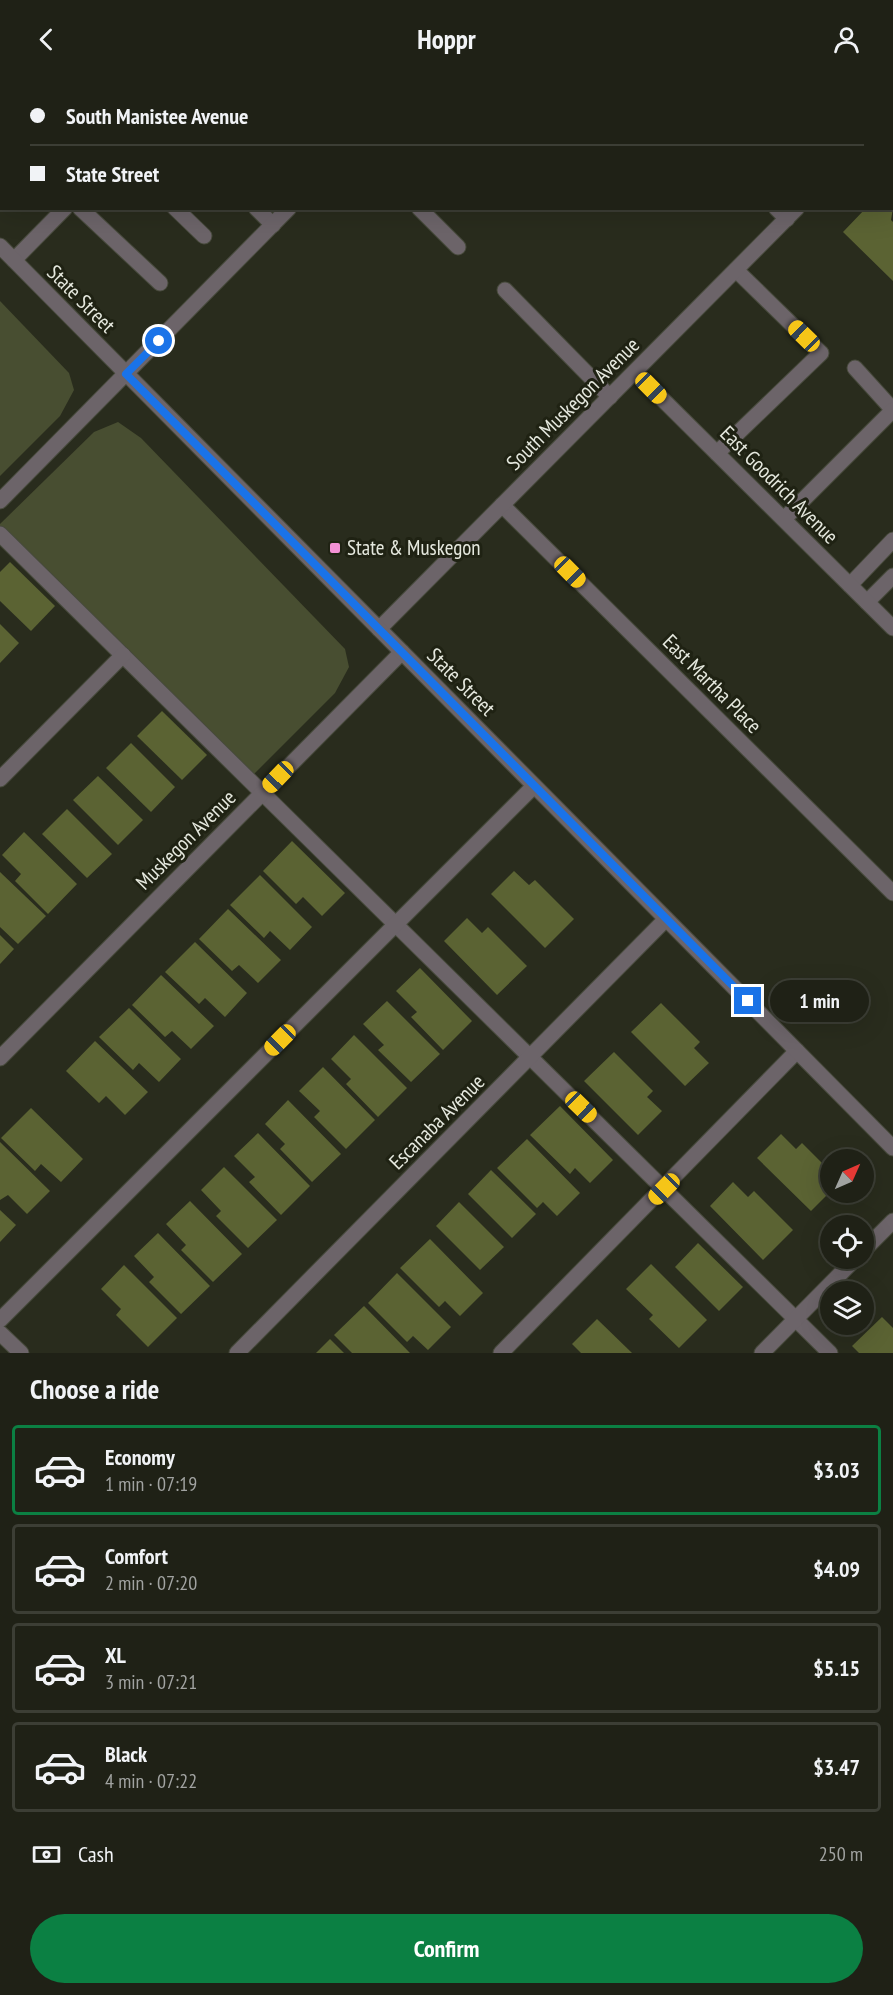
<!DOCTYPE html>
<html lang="en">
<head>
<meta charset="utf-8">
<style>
	:root { --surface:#1f2116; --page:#2c2e23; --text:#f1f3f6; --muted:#a1a3a1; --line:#3c3e35; --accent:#0b8043 }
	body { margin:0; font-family:"PT Sans Narrow",sans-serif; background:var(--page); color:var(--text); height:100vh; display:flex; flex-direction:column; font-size:22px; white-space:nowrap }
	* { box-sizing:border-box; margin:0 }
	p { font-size:20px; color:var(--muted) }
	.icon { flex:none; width:33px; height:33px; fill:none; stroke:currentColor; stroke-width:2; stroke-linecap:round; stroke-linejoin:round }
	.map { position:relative; height:1275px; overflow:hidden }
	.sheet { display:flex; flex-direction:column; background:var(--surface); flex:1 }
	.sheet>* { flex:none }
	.top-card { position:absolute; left:0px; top:0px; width:894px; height:132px; box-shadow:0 6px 24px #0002,0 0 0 2px var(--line); display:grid; align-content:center; height:132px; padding:0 30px; background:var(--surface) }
	.needle { width:39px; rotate:45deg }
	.buttons { position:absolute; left:820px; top:1071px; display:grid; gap:12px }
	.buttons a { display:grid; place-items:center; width:54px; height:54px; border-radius:50%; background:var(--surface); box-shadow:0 6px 24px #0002,0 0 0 2px var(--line); font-size:30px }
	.end { position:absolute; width:27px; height:27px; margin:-14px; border:8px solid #1a73e8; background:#fff; box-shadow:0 0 0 3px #fff }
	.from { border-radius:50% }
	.bubble { position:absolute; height:42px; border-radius:21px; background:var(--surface); box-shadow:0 6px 24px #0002,0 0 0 2px var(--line); font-size:20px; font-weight:700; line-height:42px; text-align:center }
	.car { position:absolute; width:18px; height:36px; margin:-18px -9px; border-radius:8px; box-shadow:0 0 4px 2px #0007; background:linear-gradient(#f5c518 24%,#345 0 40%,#f5c518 0 76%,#345 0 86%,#f5c518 0) }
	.top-card b { display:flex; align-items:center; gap:21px; height:57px; font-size:22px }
	.top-card b+b { border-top:2px solid var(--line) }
	.top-card i { width:15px; height:15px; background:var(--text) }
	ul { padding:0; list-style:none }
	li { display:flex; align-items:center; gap:18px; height:90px; margin:0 12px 9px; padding:0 18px; border:3px solid var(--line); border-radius:6px }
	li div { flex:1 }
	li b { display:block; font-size:22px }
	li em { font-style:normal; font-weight:700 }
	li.active { border-color:var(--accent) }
	li>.icon { width:54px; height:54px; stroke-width:1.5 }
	h2 { padding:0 30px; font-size:27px; line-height:72px }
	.pay { display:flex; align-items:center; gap:15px; height:66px; padding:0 30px; font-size:22px }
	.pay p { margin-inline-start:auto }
	.action { display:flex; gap:12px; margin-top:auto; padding:12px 30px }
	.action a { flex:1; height:69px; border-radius:36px; background:var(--accent); color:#fff; font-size:24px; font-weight:700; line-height:69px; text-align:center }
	header { display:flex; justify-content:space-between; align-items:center; height:78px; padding:0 30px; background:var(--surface); font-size:27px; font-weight:700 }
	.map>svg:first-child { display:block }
	.green { fill:#484e31 }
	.building { fill:#5b6333 }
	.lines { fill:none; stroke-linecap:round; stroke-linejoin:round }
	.service-casing { stroke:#474a3c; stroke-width:17 }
	.minor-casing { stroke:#474a3c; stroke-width:17 }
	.tertiary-casing { stroke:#474a3c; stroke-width:17 }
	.service { stroke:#6c6469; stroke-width:15 }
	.minor { stroke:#6c6469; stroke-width:15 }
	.tertiary { stroke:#6c6469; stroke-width:15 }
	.route { stroke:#1a73e8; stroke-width:8 }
	.poi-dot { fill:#f391d5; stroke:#1f2213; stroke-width:2 }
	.labels { text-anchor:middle; stroke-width:6; stroke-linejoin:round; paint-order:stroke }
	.street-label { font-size:21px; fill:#e5e8de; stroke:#1f2213 }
	.poi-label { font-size:21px; fill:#e5e8de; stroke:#1f2213; text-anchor:start }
</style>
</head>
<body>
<header><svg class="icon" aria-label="back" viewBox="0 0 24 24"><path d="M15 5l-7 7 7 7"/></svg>Hoppr<svg class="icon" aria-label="person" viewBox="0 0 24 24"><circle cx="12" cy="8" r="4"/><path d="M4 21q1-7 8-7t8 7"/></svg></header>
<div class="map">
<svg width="893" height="1275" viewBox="0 0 893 1275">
	<rect width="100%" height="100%" fill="#292c1d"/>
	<g class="green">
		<path d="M 0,223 L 69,295 L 74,312 L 60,338 L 0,398 Z"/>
		<path d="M 118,344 L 141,360 L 345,571 L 349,589 L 335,615 L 249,701 L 0,451 L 0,446 L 94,354 Z"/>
	</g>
	<g class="building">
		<path d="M 866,130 L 893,130 L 891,142 L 893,144 L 893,203 L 843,154 Z"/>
		<path d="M 10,484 L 55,528 L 31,553 L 0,523 L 0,494 Z"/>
		<path d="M 0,546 L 19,565 L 0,585 Z"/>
		<path d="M 162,633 L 207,677 L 182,702 L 137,658 Z"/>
		<path d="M 131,665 L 175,709 L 151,734 L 106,690 Z"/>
		<path d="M 98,698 L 143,742 L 118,767 L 73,722 Z"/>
		<path d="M 67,731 L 112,776 L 87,800 L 42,756 Z"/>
		<path d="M 24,754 L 77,806 L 48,836 L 15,803 L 21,796 L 2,777 Z"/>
		<path d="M 292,763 L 345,815 L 322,838 L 303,819 L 296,826 L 263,793 Z"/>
		<path d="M 514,793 L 529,807 L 535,802 L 574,841 L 545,870 L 491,816 Z"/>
		<path d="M 0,794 L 46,838 L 18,866 L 0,849 Z"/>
		<path d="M 260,797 L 312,849 L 290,872 L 270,853 L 264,860 L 230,827 Z"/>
		<path d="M 228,831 L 281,882 L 258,905 L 239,887 L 232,893 L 199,861 Z"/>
		<path d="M 467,840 L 482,855 L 488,849 L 527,888 L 497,917 L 444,863 Z"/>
		<path d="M 0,857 L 14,871 L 0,886 Z"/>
		<path d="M 195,864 L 247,915 L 225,939 L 205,920 L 199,926 L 165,894 Z"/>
		<path d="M 420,890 L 472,943 L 443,972 L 411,939 L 417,934 L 396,913 Z"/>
		<path d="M 161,897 L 214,948 L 191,971 L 172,953 L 165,959 L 132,927 Z"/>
		<path d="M 387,923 L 440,976 L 411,1004 L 378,972 L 384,967 L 363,946 Z"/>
		<path d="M 661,925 L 700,964 L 694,970 L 709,985 L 685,1008 L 631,954 Z"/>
		<path d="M 129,930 L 181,981 L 159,1004 L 139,985 L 133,992 L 99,959 Z"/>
		<path d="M 354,957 L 407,1010 L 378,1039 L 346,1006 L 351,1001 L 331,981 Z"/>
		<path d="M 95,963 L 148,1014 L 125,1037 L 106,1018 L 99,1025 L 66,993 Z"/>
		<path d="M 614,974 L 653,1013 L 647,1019 L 662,1033 L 638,1057 L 584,1003 Z"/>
		<path d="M 323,989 L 375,1042 L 346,1071 L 314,1039 L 320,1033 L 299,1013 Z"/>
		<path d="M 288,1022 L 341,1076 L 312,1104 L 280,1071 L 285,1066 L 265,1046 Z"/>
		<path d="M 560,1028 L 613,1082 L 590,1105 L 575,1090 L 570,1096 L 530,1057 Z"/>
		<path d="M 31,1030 L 83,1081 L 61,1104 L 41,1086 L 35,1093 L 1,1060 Z"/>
		<path d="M 258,1055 L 310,1108 L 281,1137 L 249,1104 L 255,1099 L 234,1078 Z"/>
		<path d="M 781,1056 L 796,1071 L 802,1065 L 831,1094 L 831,1113 L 811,1133 L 757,1080 Z"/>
		<path d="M 527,1061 L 580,1115 L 557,1138 L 543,1124 L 537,1130 L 497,1090 Z"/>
		<path d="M 0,1064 L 50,1113 L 27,1136 L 8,1117 L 0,1122 Z"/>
		<path d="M 224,1089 L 277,1142 L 248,1170 L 216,1138 L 221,1133 L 201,1112 Z"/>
		<path d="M 491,1092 L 536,1136 L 512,1160 L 468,1116 Z"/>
		<path d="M 733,1104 L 748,1119 L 754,1113 L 793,1152 L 763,1182 L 710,1128 Z"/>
		<path d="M 190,1123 L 242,1176 L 213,1204 L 181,1172 L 186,1167 L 166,1146 Z"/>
		<path d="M 459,1124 L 504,1169 L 480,1192 L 436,1148 Z"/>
		<path d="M 0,1132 L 16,1147 L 0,1164 Z"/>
		<path d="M 158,1155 L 210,1208 L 181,1236 L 149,1204 L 154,1199 L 134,1178 Z"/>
		<path d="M 430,1161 L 483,1215 L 460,1238 L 445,1223 L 439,1229 L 400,1190 Z"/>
		<path d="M 698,1165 L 743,1209 L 719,1233 L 675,1189 Z"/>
		<path d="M 651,1186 L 707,1242 L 679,1270 L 649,1241 L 653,1237 L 626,1211 Z"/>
		<path d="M 124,1187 L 177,1240 L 148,1269 L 116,1237 L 121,1231 L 101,1211 Z"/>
		<path d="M 397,1195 L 451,1249 L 428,1272 L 413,1258 L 407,1264 L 368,1225 Z"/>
		<path d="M 364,1228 L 410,1275 L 352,1275 L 334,1257 Z"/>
		<path d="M 882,1239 L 893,1250 L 893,1275 L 859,1275 L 852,1268 Z"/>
		<path d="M 597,1241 L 632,1275 L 581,1275 L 572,1266 Z"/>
		<path d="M 330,1261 L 344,1275 L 316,1275 Z"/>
	</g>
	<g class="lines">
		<g class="service-casing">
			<g id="service">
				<path d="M 128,0 L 130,2"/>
				<path d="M 396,0 L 396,2"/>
				<path d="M 142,2 L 143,0"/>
				<path d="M 0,102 L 2,101"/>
				<path d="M 80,130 L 160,205"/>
				<path d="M 175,130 L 204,158"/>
				<path d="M 256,130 L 273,147"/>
				<path d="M 419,130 L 458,169"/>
				<path d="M 776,130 L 787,141"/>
				<path d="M 14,182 L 65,130"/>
				<path d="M 505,212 L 610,319"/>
				<path d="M 855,290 L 893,332"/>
				<path d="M 717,375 L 821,275 L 736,192"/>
				<path d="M 784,441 L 893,332"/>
				<path d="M 0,456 L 830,1275"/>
				<path d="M 850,507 L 893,462"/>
				<path d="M 867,524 L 893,498"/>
				<path d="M 0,701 L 123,577"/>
				<path d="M 0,1242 L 534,708"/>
				<path d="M 501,1275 L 797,973"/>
			</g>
		</g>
		<g class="minor-casing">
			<g id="minor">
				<path d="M 872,0 L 873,2"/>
				<path d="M 417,2 L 418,0"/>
				<path d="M 892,20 L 893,21"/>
				<path d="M 892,34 L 893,33"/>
				<path d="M 635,294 L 893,550"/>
				<path d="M 0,423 L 289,130"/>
				<path d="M 502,427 L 893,815"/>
				<path d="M 379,551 L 797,130"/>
				<path d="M 0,980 L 402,574"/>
				<path d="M 864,1172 L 893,1143"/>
				<path d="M 0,1255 L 21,1275"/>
				<path d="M 237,1275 L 666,841"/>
				<path d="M 762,1275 L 856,1180"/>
			</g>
		</g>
		<g class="tertiary-casing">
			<path id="tertiary" d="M 0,168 L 893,1070"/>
		</g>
		<use href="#service" class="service"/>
		<use href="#minor" class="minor"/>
		<use href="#tertiary" class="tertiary"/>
	</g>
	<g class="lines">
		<path class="route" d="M 159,263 L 126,296 L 748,923"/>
	</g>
	<rect class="poi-dot" x="329" y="464" width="12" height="12" rx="3"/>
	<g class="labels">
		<g class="street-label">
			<text transform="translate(81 221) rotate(45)" y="7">State Street</text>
			<text transform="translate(573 326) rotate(-45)" y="7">South Muskegon Avenue</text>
			<text transform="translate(779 407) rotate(45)" y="7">East Goodrich Avenue</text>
			<text transform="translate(461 604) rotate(45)" y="7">State Street</text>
			<text transform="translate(712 606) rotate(45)" y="7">East Martha Place</text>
			<text transform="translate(186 762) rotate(-45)" y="7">Muskegon Avenue</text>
			<text transform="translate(437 1044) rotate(-45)" y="7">Escanaba Avenue</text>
		</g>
		<g class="poi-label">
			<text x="347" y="477">State &amp; Muskegon</text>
		</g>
	</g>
</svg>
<div class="buttons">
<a><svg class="needle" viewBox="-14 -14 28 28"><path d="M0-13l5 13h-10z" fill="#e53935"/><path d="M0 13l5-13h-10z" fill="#a1a3a1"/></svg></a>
<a><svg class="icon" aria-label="locate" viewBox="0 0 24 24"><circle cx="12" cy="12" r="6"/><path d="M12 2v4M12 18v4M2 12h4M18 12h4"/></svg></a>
<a><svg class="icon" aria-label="layers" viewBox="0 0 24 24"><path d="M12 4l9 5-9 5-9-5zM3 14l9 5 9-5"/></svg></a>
</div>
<i class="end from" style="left:159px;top:263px"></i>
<i class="end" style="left:748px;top:923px"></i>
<div class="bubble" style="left:770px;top:902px;width:99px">1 min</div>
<i class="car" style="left:804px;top:258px;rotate:314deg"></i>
<i class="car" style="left:651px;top:310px;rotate:135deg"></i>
<i class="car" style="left:570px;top:494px;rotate:135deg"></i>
<i class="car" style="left:278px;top:699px;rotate:224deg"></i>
<i class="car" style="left:280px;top:962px;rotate:225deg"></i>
<i class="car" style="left:581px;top:1029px;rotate:134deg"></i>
<i class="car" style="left:664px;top:1111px;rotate:225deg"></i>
<div class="top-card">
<b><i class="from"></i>South Manistee Avenue</b>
<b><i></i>State Street</b>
</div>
</div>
<section class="sheet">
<h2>Choose a ride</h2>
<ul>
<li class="active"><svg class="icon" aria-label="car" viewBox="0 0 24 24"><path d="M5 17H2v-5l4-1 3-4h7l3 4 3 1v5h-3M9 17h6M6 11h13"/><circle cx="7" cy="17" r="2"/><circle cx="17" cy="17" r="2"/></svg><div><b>Economy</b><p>1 min · 07:19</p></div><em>$3.03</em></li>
<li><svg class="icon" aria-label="car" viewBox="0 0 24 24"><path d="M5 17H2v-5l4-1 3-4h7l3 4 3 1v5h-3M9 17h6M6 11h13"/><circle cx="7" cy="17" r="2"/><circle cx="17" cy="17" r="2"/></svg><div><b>Comfort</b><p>2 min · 07:20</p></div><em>$4.09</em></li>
<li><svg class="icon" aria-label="car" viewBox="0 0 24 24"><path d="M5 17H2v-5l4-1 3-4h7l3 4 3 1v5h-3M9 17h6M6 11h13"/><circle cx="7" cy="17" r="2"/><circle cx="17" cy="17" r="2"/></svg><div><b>XL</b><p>3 min · 07:21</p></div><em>$5.15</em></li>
<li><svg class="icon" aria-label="car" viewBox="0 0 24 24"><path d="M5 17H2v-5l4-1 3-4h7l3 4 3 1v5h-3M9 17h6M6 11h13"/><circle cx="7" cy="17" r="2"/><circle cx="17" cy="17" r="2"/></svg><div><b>Black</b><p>4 min · 07:22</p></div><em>$3.47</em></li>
</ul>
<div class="pay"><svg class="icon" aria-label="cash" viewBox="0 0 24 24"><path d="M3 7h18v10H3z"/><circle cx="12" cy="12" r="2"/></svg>Cash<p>250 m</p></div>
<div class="action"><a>Confirm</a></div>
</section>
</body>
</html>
